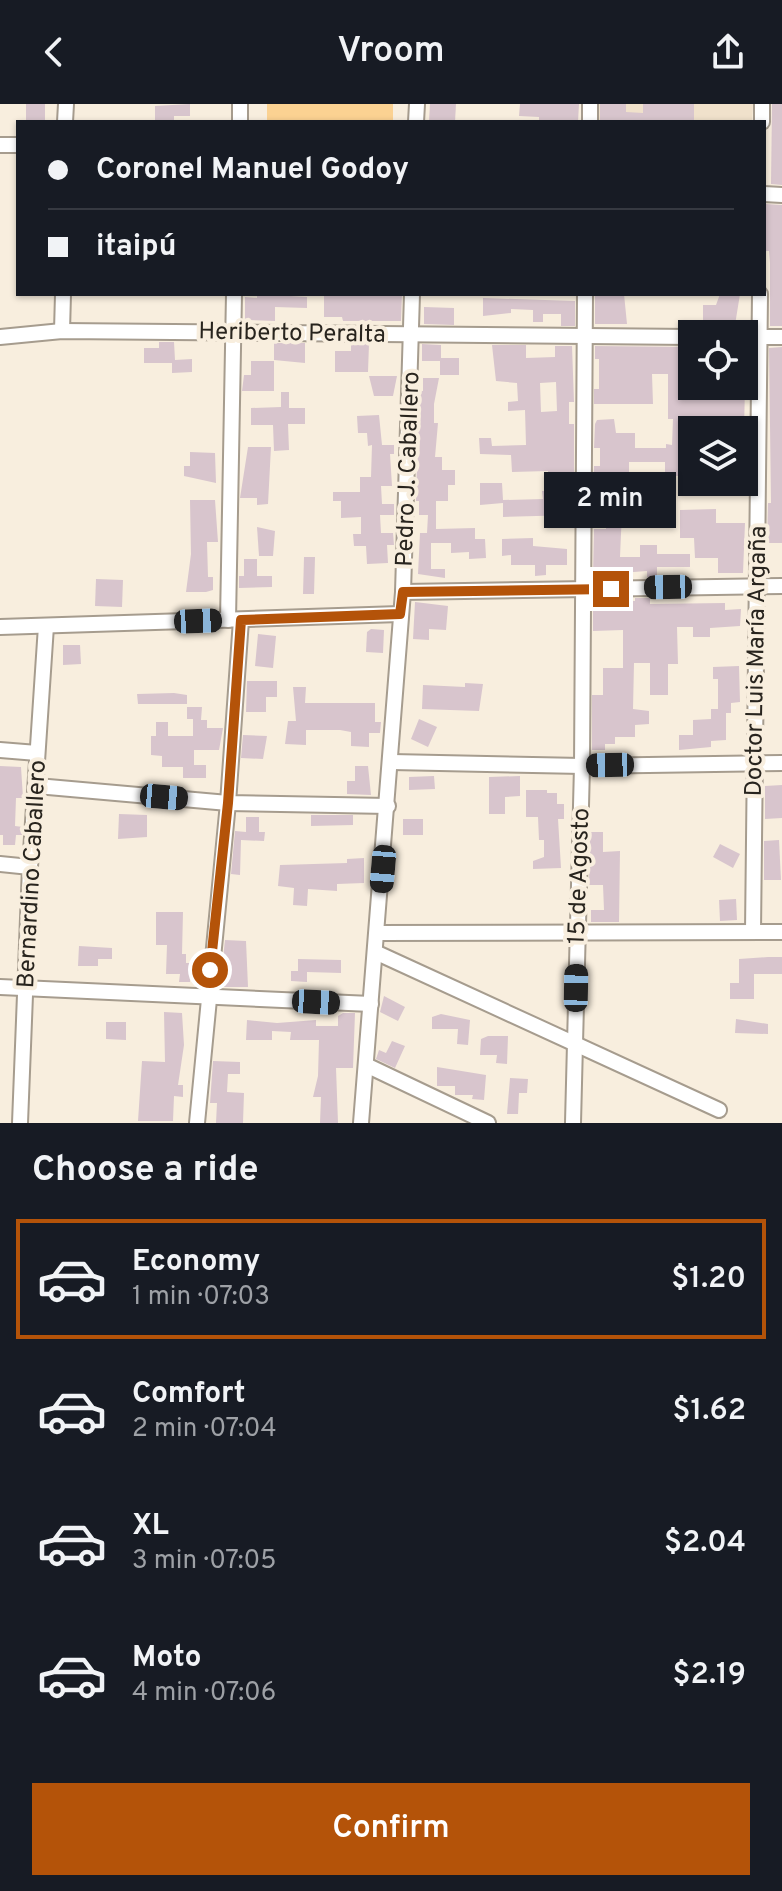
<!DOCTYPE html>
<html lang="en">
<head>
<meta charset="utf-8">
<style>
	:root { --surface:#171b24; --page:#20242c; --text:#f1f3f6; --muted:#9ea1a6; --line:#363941; --accent:#b45309 }
	body { margin:0; font-family:Overpass,sans-serif; background:var(--page); color:var(--text); height:100vh; display:flex; flex-direction:column; font-size:30px; white-space:nowrap }
	* { box-sizing:border-box; margin:0 }
	p { font-size:26px; color:var(--muted) }
	.icon { flex:none; width:44px; height:44px; fill:none; stroke:currentColor; stroke-width:2; stroke-linecap:round; stroke-linejoin:round }
	.map { position:relative; height:1019px; overflow:hidden }
	.panel { display:flex; flex-direction:column; background:var(--surface); flex:1 }
	.panel>* { flex:none }
	.top-card { position:absolute; left:16px; top:16px; width:750px; height:176px; border-radius:0px; box-shadow:0 2px 6px #0004; display:grid; align-content:center; height:176px; padding:0 32px; background:var(--surface) }
	.tools { position:absolute; left:678px; top:216px; display:grid; gap:16px }
	.tools a { display:grid; place-items:center; width:80px; height:80px; border-radius:0px; background:var(--surface); box-shadow:0 2px 6px #0004; font-size:40px }
	.end { position:absolute; width:36px; height:36px; margin:-18px; border:10px solid #b45309; background:#fff; box-shadow:0 0 0 4px #fff }
	.from { border-radius:50% }
	.bubble { position:absolute; height:56px; border-radius:0px; background:var(--surface); box-shadow:0 2px 6px #0004; font-size:26px; font-weight:600; line-height:56px; text-align:center }
	.car { position:absolute; width:24px; height:48px; margin:-24px -12px; border-radius:10px; box-shadow:0 0 6px 2px #0007; background:linear-gradient(#222 24%,#8ab4d8 0 40%,#222 0 76%,#8ab4d8 0 86%,#222 0) }
	.top-card b { display:flex; align-items:center; gap:28px; height:76px; font-size:30px }
	.top-card b+b { border-top:2px solid var(--line) }
	.top-card i { width:20px; height:20px; background:var(--text) }
	ul { padding:0; list-style:none }
	li { display:flex; align-items:center; gap:24px; height:120px; margin:0 16px 12px; padding:0 16px; border:4px solid transparent; border-radius:0px }
	li div { flex:1 }
	li b { display:block; font-size:30px }
	li em { font-style:normal; font-weight:600 }
	li.selected { border-color:var(--accent) }
	li>.icon { width:72px; height:72px; stroke-width:1.5 }
	h2 { padding:0 32px; font-size:36px; line-height:96px }
	.button { display:flex; gap:16px; margin-top:auto; padding:16px 32px }
	.button a { flex:1; height:92px; border-radius:0px; background:var(--accent); color:#fff; font-size:32px; font-weight:600; line-height:92px; text-align:center }
	header { display:flex; justify-content:space-between; align-items:center; height:104px; padding:0 32px; background:var(--surface); font-size:36px; font-weight:600 }
	.map>svg:first-child { display:block }
	.built { fill:#f0e1cb }
	.green { fill:#fbd292 }
	.building { fill:#d8c5cd; fill-rule:evenodd }
	.lines { fill:none; stroke-linecap:round; stroke-linejoin:round }
	.minor-casing { stroke:#a69c8e; stroke-width:18 }
	.minor { stroke:#fff; stroke-width:14 }
	.route { stroke:#b45309; stroke-width:10 }
	.labels { text-anchor:middle; stroke-width:8; stroke-linejoin:round; paint-order:stroke }
	.street-label { font-size:24px; fill:#28241e; stroke:#f8eede }
</style>
</head>
<body>
<header><svg class="icon" aria-label="back" viewBox="0 0 24 24"><path d="M15 5l-7 7 7 7"/></svg>Vroom<svg class="icon" aria-label="share" viewBox="0 0 24 24"><path d="M12 15V3M7 8l5-5 5 5M5 13v7h14v-7"/></svg></header>
<div class="map">
<svg width="782" height="1019" viewBox="0 0 782 1019">
	<rect width="100%" height="100%" fill="#f8eede"/>
	<path class="built" d="M 599,0 L 753,0 L 752,18 L 598,18 Z"/>
	<rect class="green" x="267" y="0" width="126" height="18"/>
	<g class="building">
		<rect x="26" y="0" width="19" height="18"/>
		<path d="M 190,0 L 190,12 L 174,12 L 174,18 L 155,18 L 155,2 Z"/>
		<path d="M 430,0 L 456,0 L 455,18 L 429,18 Z"/>
		<path d="M 520,0 L 579,0 L 578,18 L 539,18 L 539,13 L 519,12 Z"/>
		<path d="M 600,0 L 626,0 L 626,8 L 643,9 L 643,0 L 694,0 L 694,18 L 600,18 Z"/>
		<path d="M 772,0 L 782,0 L 782,81 L 771,80 Z"/>
		<path d="M 766,100 L 782,101 L 782,222 L 770,222 L 770,159 L 769,147 L 764,147 Z"/>
		<path d="M 257,190 L 307,193 L 307,204 L 275,203 L 275,217 L 245,216 L 245,193 L 257,194 Z"/>
		<path d="M 324,190 L 402,190 L 401,217 L 343,217 L 342,213 L 324,213 Z"/>
		<path d="M 595,190 L 624,190 L 627,220 L 595,220 Z"/>
		<path d="M 720,190 L 740,190 L 735,221 L 703,220 L 703,201 L 716,201 Z"/>
		<path d="M 483,194 L 575,197 L 575,222 L 561,222 L 561,210 L 543,210 L 543,218 L 533,218 L 533,206 L 511,205 L 511,209 L 483,212 Z"/>
		<path d="M 424,203 L 454,204 L 454,221 L 424,220 Z"/>
		<path d="M 159,238 L 174,238 L 175,256 L 192,255 L 192,268 L 172,269 L 172,259 L 144,259 L 144,244 L 159,244 Z"/>
		<path d="M 274,239 L 305,239 L 305,259 L 274,256 Z"/>
		<path d="M 351,240 L 369,240 L 368,268 L 335,268 L 335,247 L 351,247 Z"/>
		<path d="M 422,240 L 441,241 L 441,254 L 459,254 L 459,271 L 440,271 L 440,257 L 422,257 Z"/>
		<path d="M 492,241 L 526,241 L 526,254 L 555,253 L 555,242 L 572,242 L 574,298 L 569,298 L 569,320 L 574,320 L 574,411 L 503,413 L 503,399 L 480,401 L 480,379 L 502,379 L 503,396 L 543,395 L 542,387 L 549,387 L 548,367 L 512,368 L 511,351 L 480,350 L 479,334 L 491,334 L 492,342 L 526,341 L 525,306 L 508,307 L 508,298 L 518,297 L 517,279 L 496,277 ZM 556,278 L 557,307 L 541,308 L 540,279 Z"/>
		<path d="M 595,242 L 692,243 L 692,282 L 745,282 L 744,326 L 692,326 L 692,373 L 665,371 L 665,358 L 629,358 L 629,393 L 652,393 L 652,406 L 622,407 L 620,453 L 640,453 L 640,441 L 657,441 L 657,450 L 690,450 L 690,463 L 657,463 L 657,473 L 647,473 L 647,467 L 593,471 L 594,425 L 606,425 L 606,402 L 594,402 L 594,362 L 600,362 L 600,344 L 594,344 L 595,320 L 597,316 L 614,315 L 616,329 L 635,329 L 635,344 L 666,344 L 666,340 L 672,341 L 673,315 L 668,315 L 668,270 L 652,270 L 653,300 L 594,300 L 594,285 L 599,285 L 599,255 L 595,255 Z"/>
		<path d="M 782,243 L 782,439 L 767,439 L 768,399 L 771,399 L 769,244 Z"/>
		<path d="M 251,257 L 274,257 L 274,287 L 242,287 L 244,271 L 251,271 Z"/>
		<path d="M 369,272 L 397,272 L 393,292 L 374,292 Z"/>
		<path d="M 423,274 L 439,274 L 434,300 L 434,319 L 438,319 L 435,353 L 442,353 L 442,366 L 455,366 L 455,381 L 448,381 L 448,397 L 436,397 L 436,425 L 475,424 L 475,435 L 485,435 L 486,454 L 469,455 L 469,448 L 451,449 L 451,439 L 431,439 L 431,465 L 445,465 L 445,474 L 418,470 L 420,429 L 427,429 L 428,411 L 419,411 L 419,397 L 416,397 L 419,287 L 423,287 Z"/>
		<path d="M 281,288 L 289,288 L 289,304 L 305,304 L 305,320 L 288,320 L 289,346 L 274,347 L 273,321 L 251,321 L 251,304 L 281,303 Z"/>
		<path d="M 379,311 L 382,341 L 394,341 L 394,350 L 390,350 L 392,382 L 381,382 L 382,400 L 394,400 L 394,411 L 380,411 L 381,429 L 393,429 L 394,441 L 387,441 L 388,459 L 367,460 L 366,442 L 354,442 L 353,430 L 361,430 L 361,413 L 341,414 L 341,397 L 333,397 L 333,388 L 360,388 L 360,373 L 371,373 L 372,341 L 368,342 L 367,329 L 358,329 L 357,312 Z"/>
		<path d="M 248,343 L 271,343 L 268,400 L 257,401 L 257,394 L 240,394 Z"/>
		<path d="M 190,348 L 215,349 L 216,379 L 184,372 L 184,362 L 190,362 Z"/>
		<path d="M 190,396 L 215,396 L 218,438 L 207,438 L 208,473 L 213,473 L 213,486 L 206,488 L 186,488 L 191,450 Z"/>
		<path d="M 716,405 L 716,419 L 745,419 L 743,469 L 718,469 L 718,454 L 695,454 L 694,434 L 680,434 L 680,406 Z"/>
		<path d="M 257,423 L 275,427 L 273,452 L 259,452 Z"/>
		<path d="M 533,434 L 533,442 L 567,445 L 567,461 L 546,461 L 546,471 L 535,472 L 535,461 L 511,461 L 511,451 L 502,452 L 502,435 Z"/>
		<path d="M 304,453 L 315,453 L 314,490 L 303,490 Z"/>
		<path d="M 244,455 L 257,455 L 257,472 L 272,472 L 272,483 L 239,484 L 239,472 L 244,472 Z"/>
		<path d="M 96,475 L 123,476 L 122,503 L 95,502 Z"/>
		<path d="M 635,494 L 650,494 L 650,500 L 725,499 L 725,506 L 741,505 L 740,522 L 710,524 L 710,533 L 693,533 L 693,523 L 677,523 L 678,560 L 668,560 L 668,591 L 650,591 L 650,559 L 634,559 L 633,605 L 649,607 L 649,620 L 635,621 L 635,633 L 615,633 L 615,640 L 605,640 L 605,646 L 592,646 L 592,591 L 603,591 L 603,564 L 623,564 L 623,526 L 593,527 L 593,496 L 635,497 Z"/>
		<path d="M 415,498 L 448,502 L 446,526 L 429,525 L 429,536 L 413,535 Z"/>
		<path d="M 371,525 L 384,526 L 383,549 L 366,548 L 367,528 Z"/>
		<path d="M 258,530 L 276,532 L 273,564 L 255,562 Z"/>
		<path d="M 63,541 L 80,541 L 81,560 L 63,561 Z"/>
		<path d="M 739,562 L 740,598 L 731,599 L 731,609 L 726,609 L 726,636 L 711,637 L 711,643 L 679,646 L 679,631 L 693,631 L 693,616 L 711,615 L 711,605 L 718,605 L 718,575 L 713,575 L 713,563 Z"/>
		<path d="M 247,577 L 277,577 L 277,593 L 266,593 L 266,608 L 246,608 Z"/>
		<path d="M 465,579 L 483,580 L 479,607 L 422,605 L 423,581 L 465,583 Z"/>
		<path d="M 293,583 L 306,583 L 305,599 L 375,599 L 375,618 L 381,618 L 380,629 L 369,629 L 369,643 L 351,642 L 351,628 L 340,626 L 306,626 L 306,641 L 285,640 L 288,617 L 296,617 Z"/>
		<path d="M 174,589 L 187,591 L 187,600 L 138,600 L 137,590 Z"/>
		<path d="M 187,603 L 202,603 L 201,616 L 207,616 L 207,624 L 223,624 L 219,646 L 194,646 L 194,661 L 206,661 L 206,674 L 183,674 L 183,663 L 162,663 L 162,652 L 151,651 L 151,632 L 156,632 L 156,618 L 168,618 L 168,632 L 193,632 L 193,615 L 187,615 Z"/>
		<path d="M 419,615 L 437,623 L 428,643 L 411,635 Z"/>
		<path d="M 243,631 L 267,632 L 263,655 L 241,654 Z"/>
		<path d="M 0,662 L 21,663 L 23,694 L 16,694 L 15,722 L 23,723 L 22,731 L 16,731 L 15,741 L 3,741 L 3,731 L 0,731 Z"/>
		<path d="M 355,662 L 368,662 L 371,691 L 347,690 L 347,677 L 355,677 Z"/>
		<path d="M 434,672 L 435,685 L 409,686 L 409,673 Z"/>
		<path d="M 520,672 L 520,692 L 505,693 L 505,710 L 489,710 L 489,673 Z"/>
		<path d="M 782,681 L 782,714 L 765,715 L 765,682 Z"/>
		<path d="M 526,686 L 547,686 L 547,689 L 557,689 L 557,700 L 564,700 L 564,715 L 558,715 L 561,764 L 533,765 L 533,757 L 544,753 L 544,736 L 539,736 L 538,713 L 526,713 Z"/>
		<path d="M 119,710 L 147,711 L 147,733 L 118,735 Z"/>
		<path d="M 311,711 L 353,711 L 353,721 L 311,722 Z"/>
		<path d="M 246,713 L 259,713 L 259,728 L 265,728 L 264,737 L 241,736 L 240,771 L 231,770 L 235,727 L 246,728 Z"/>
		<rect x="403" y="715" width="20" height="16"/>
		<path d="M 590,728 L 603,728 L 603,748 L 620,747 L 619,818 L 591,818 L 591,806 L 604,806 L 603,781 L 589,781 Z"/>
		<path d="M 779,736 L 781,776 L 764,776 L 764,737 Z"/>
		<path d="M 720,740 L 740,750 L 733,764 L 713,753 Z"/>
		<path d="M 364,754 L 364,779 L 337,780 L 337,787 L 308,785 L 307,802 L 293,801 L 294,784 L 278,782 L 280,761 L 347,759 L 347,755 Z"/>
		<path d="M 736,795 L 737,816 L 720,817 L 719,796 Z"/>
		<path d="M 156,808 L 183,808 L 182,850 L 186,850 L 186,859 L 190,859 L 190,878 L 179,878 L 180,870 L 166,870 L 167,841 L 156,841 Z"/>
		<path d="M 225,836 L 246,837 L 248,883 L 220,883 Z"/>
		<path d="M 79,842 L 112,844 L 112,855 L 98,855 L 98,862 L 78,862 Z"/>
		<path d="M 768,853 L 782,853 L 782,870 L 754,870 L 754,895 L 730,895 L 730,879 L 739,879 L 739,855 Z"/>
		<path d="M 298,855 L 341,856 L 341,869 L 307,868 L 307,878 L 291,877 L 291,867 L 298,867 Z"/>
		<path d="M 384,892 L 405,903 L 398,917 L 380,908 Z"/>
		<path d="M 164,908 L 182,909 L 184,941 L 178,981 L 183,981 L 183,993 L 174,992 L 173,1017 L 138,1017 L 142,957 L 165,958 Z"/>
		<path d="M 343,909 L 355,909 L 353,964 L 336,964 L 338,1019 L 320,1019 L 321,993 L 313,993 L 318,972 L 319,936 L 290,936 L 291,928 L 272,927 L 272,936 L 246,936 L 247,916 L 277,919 L 316,916 L 316,922 L 338,922 L 338,912 Z"/>
		<path d="M 441,910 L 470,916 L 468,941 L 457,940 L 458,925 L 432,925 L 432,913 Z"/>
		<path d="M 736,915 L 768,920 L 768,930 L 735,929 Z"/>
		<path d="M 106,918 L 126,918 L 126,936 L 106,935 Z"/>
		<path d="M 488,932 L 508,932 L 507,960 L 496,959 L 497,951 L 480,951 L 481,935 Z"/>
		<path d="M 392,937 L 405,942 L 395,964 L 376,955 L 379,946 L 386,949 Z"/>
		<path d="M 213,957 L 240,958 L 240,970 L 228,970 L 227,988 L 244,989 L 243,1019 L 216,1019 L 217,999 L 210,999 Z"/>
		<path d="M 437,963 L 486,971 L 484,996 L 472,995 L 473,991 L 455,991 L 455,982 L 437,982 Z"/>
		<path d="M 510,974 L 528,975 L 527,989 L 519,989 L 518,1010 L 507,1010 Z"/>
	</g>
	<g class="lines">
		<g class="minor-casing">
			<g id="minor">
				<path d="M 65,18 L 66,0"/>
				<path d="M 240,18 L 240,0"/>
				<path d="M 416,18 L 417,0"/>
				<path d="M 590,18 L 590,0"/>
				<path d="M 762,18 L 762,0"/>
				<path d="M 0,41 L 18,41"/>
				<path d="M 764,90 L 782,91"/>
				<path d="M 62,227 L 63,190"/>
				<path d="M 0,233 L 62,227 L 692,233"/>
				<path d="M 744,233 L 782,233"/>
				<path d="M 403,488 L 782,482"/>
				<path d="M 228,516 L 234,190"/>
				<path d="M 0,523 L 400,510"/>
				<path d="M 0,646 L 37,649"/>
				<path d="M 392,658 L 582,662 L 782,659"/>
				<path d="M 37,682 L 228,699 L 388,702"/>
				<path d="M 0,760 L 30,763"/>
				<path d="M 753,828 L 760,190"/>
				<path d="M 377,829 L 782,828"/>
				<path d="M 375,848 L 719,1006"/>
				<path d="M 0,883 L 371,900"/>
				<path d="M 366,961 L 488,1019"/>
				<path d="M 20,1019 L 30,763 L 46,522"/>
				<path d="M 197,1019 L 228,699 L 241,516"/>
				<path d="M 361,1019 L 403,488 L 412,190"/>
				<path d="M 573,1019 L 582,662 L 585,190"/>
			</g>
		</g>
		<use href="#minor" class="minor"/>
	</g>
	<g class="lines">
		<path class="route" d="M 210,866 L 228,699 L 241,516 L 400,510 L 403,488 L 611,485"/>
	</g>
	<g class="labels">
		<g class="street-label">
			<text transform="translate(292 228) rotate(1)" y="8">Heriberto Peralta</text>
			<text transform="translate(407 365) rotate(-88)" y="8">Pedro J. Caballero</text>
			<text transform="translate(755 557) rotate(-89)" y="8">Doctor Luis María Argaña</text>
			<text transform="translate(31 770) rotate(-87)" y="8">Bernardino Caballero</text>
			<text transform="translate(578 772) rotate(-88)" y="8">15 de Agosto</text>
		</g>
	</g>
</svg>
<div class="tools">
<a><svg class="icon" aria-label="locate" viewBox="0 0 24 24"><circle cx="12" cy="12" r="6"/><path d="M12 2v4M12 18v4M2 12h4M18 12h4"/></svg></a>
<a><svg class="icon" aria-label="layers" viewBox="0 0 24 24"><path d="M12 4l9 5-9 5-9-5zM3 14l9 5 9-5"/></svg></a>
</div>
<i class="end from" style="left:210px;top:866px"></i>
<i class="end" style="left:611px;top:485px"></i>
<div class="bubble" style="left:544px;top:368px;width:132px">2 min</div>
<i class="car" style="left:668px;top:483px;rotate:269deg"></i>
<i class="car" style="left:198px;top:517px;rotate:88deg"></i>
<i class="car" style="left:610px;top:661px;rotate:269deg"></i>
<i class="car" style="left:164px;top:693px;rotate:95deg"></i>
<i class="car" style="left:383px;top:765px;rotate:185deg"></i>
<i class="car" style="left:576px;top:884px;rotate:1deg"></i>
<i class="car" style="left:316px;top:898px;rotate:93deg"></i>
<div class="top-card">
<b><i class="from"></i>Coronel Manuel Godoy</b>
<b><i></i>itaipú</b>
</div>
</div>
<section class="panel">
<h2>Choose a ride</h2>
<ul>
<li class="selected"><svg class="icon" aria-label="car" viewBox="0 0 24 24"><path d="M5 17H2v-5l4-1 3-4h7l3 4 3 1v5h-3M9 17h6M6 11h13"/><circle cx="7" cy="17" r="2"/><circle cx="17" cy="17" r="2"/></svg><div><b>Economy</b><p>1 min · 07:03</p></div><em>$1.20</em></li>
<li><svg class="icon" aria-label="car" viewBox="0 0 24 24"><path d="M5 17H2v-5l4-1 3-4h7l3 4 3 1v5h-3M9 17h6M6 11h13"/><circle cx="7" cy="17" r="2"/><circle cx="17" cy="17" r="2"/></svg><div><b>Comfort</b><p>2 min · 07:04</p></div><em>$1.62</em></li>
<li><svg class="icon" aria-label="car" viewBox="0 0 24 24"><path d="M5 17H2v-5l4-1 3-4h7l3 4 3 1v5h-3M9 17h6M6 11h13"/><circle cx="7" cy="17" r="2"/><circle cx="17" cy="17" r="2"/></svg><div><b>XL</b><p>3 min · 07:05</p></div><em>$2.04</em></li>
<li><svg class="icon" aria-label="car" viewBox="0 0 24 24"><path d="M5 17H2v-5l4-1 3-4h7l3 4 3 1v5h-3M9 17h6M6 11h13"/><circle cx="7" cy="17" r="2"/><circle cx="17" cy="17" r="2"/></svg><div><b>Moto</b><p>4 min · 07:06</p></div><em>$2.19</em></li>
</ul>
<div class="button"><a>Confirm</a></div>
</section>
</body>
</html>
